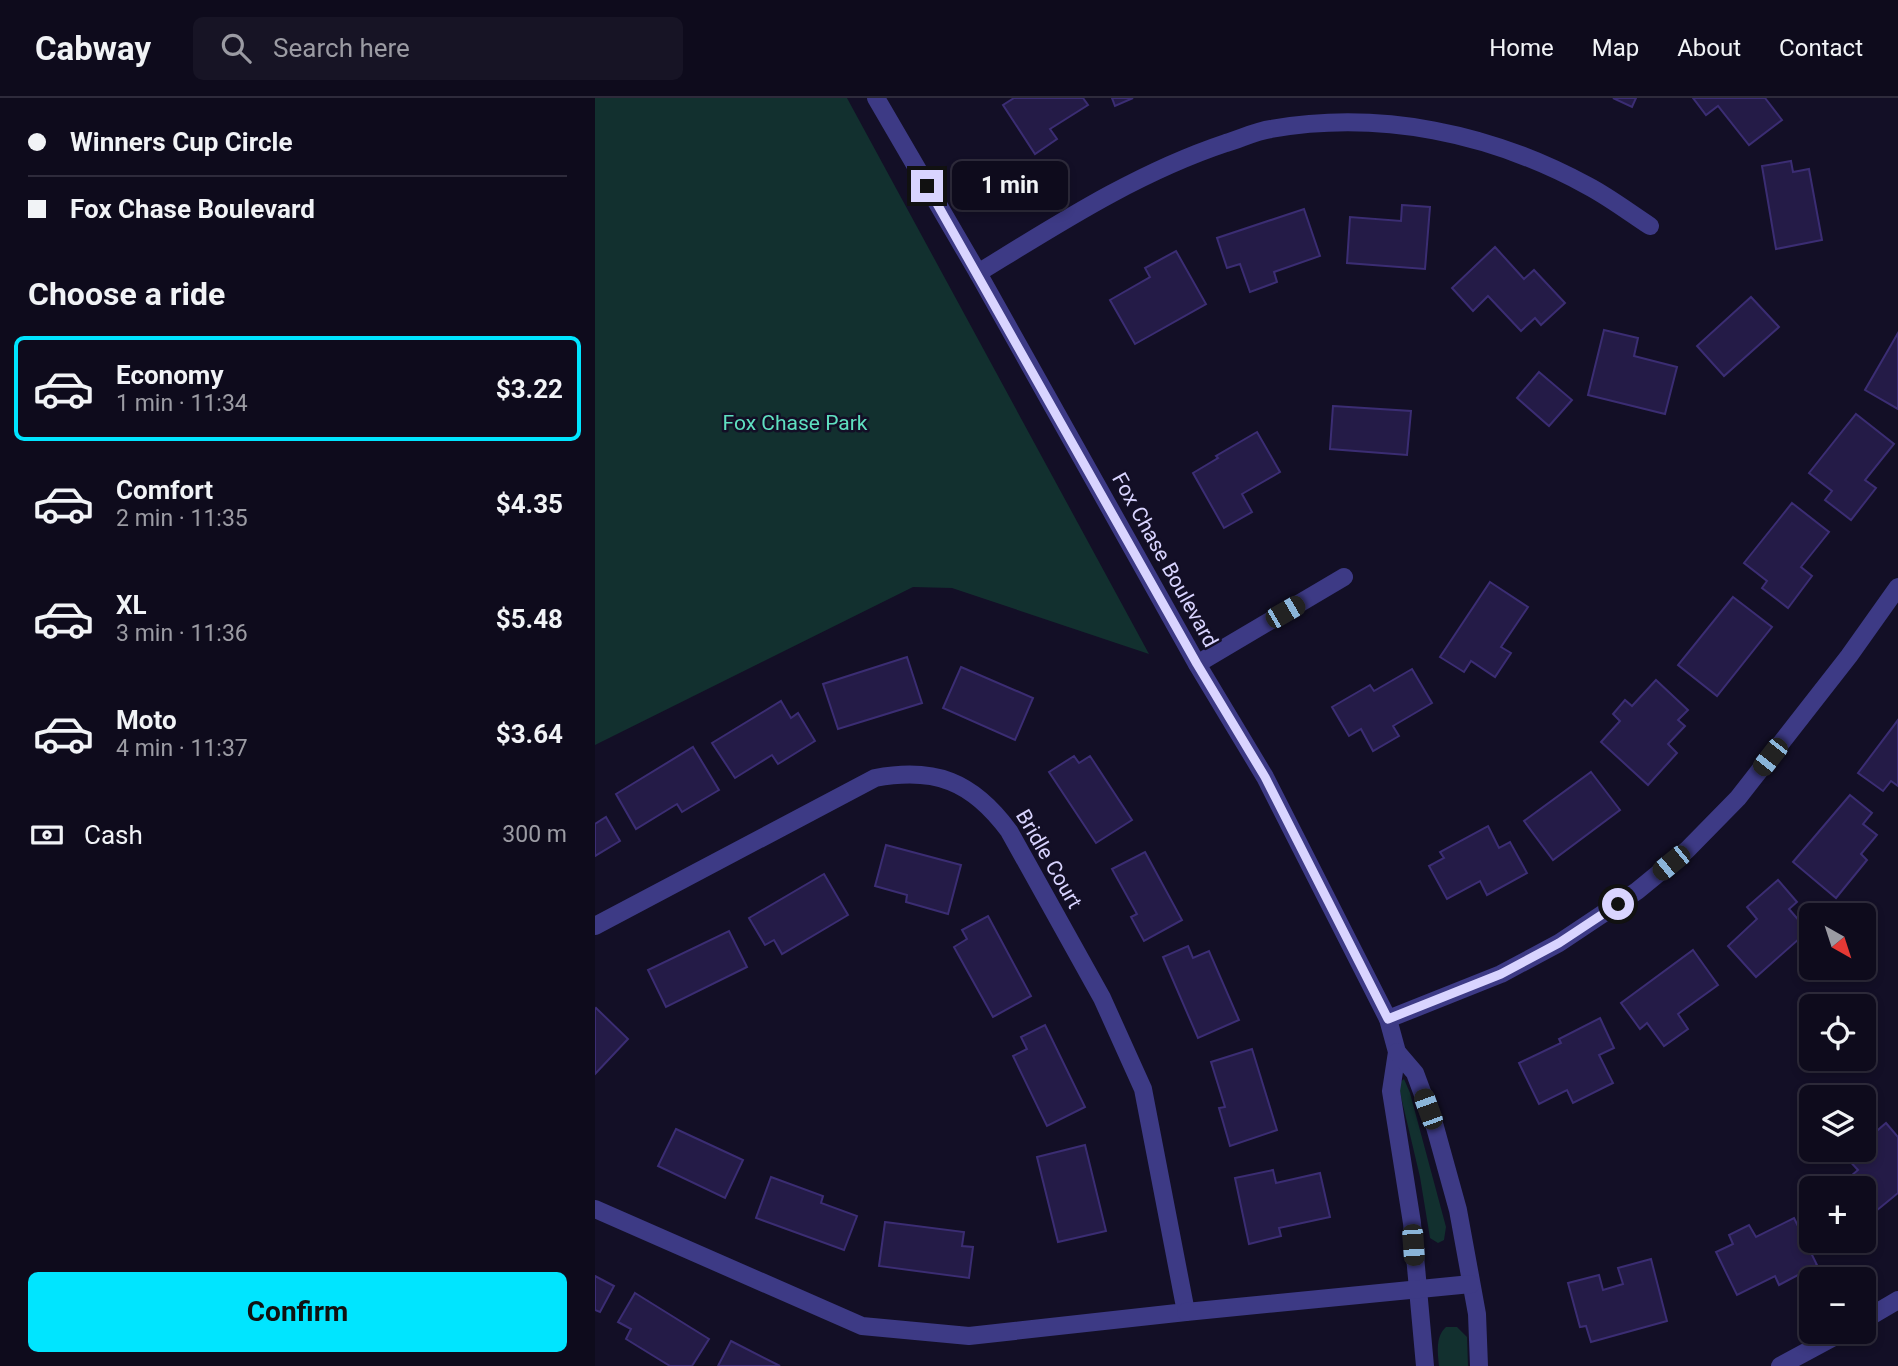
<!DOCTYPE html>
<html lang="en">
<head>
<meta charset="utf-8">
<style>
	:root { --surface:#0e0b1c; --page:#171425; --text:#f1f3f6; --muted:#9b9ba3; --line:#2e2b3b; --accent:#00e5ff }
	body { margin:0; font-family:Roboto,sans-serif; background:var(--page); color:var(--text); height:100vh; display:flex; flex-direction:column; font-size:26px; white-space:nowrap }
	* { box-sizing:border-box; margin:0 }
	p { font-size:23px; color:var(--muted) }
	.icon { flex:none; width:38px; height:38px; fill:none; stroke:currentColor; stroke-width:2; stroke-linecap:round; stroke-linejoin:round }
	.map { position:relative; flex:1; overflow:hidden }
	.details { display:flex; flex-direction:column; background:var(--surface); width:595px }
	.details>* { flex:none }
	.hud { display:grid; align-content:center; height:154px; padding:0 28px; background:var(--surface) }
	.needle { width:46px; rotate:141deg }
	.controls { position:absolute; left:1204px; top:805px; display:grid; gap:14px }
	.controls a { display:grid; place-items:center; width:77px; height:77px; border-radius:10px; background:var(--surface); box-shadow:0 4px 10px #0003,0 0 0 2px var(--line); font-size:35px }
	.end { position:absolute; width:32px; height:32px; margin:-16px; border:9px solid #d9d4ff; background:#111; box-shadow:0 0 0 4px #111 }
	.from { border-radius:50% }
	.bubble { position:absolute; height:49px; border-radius:10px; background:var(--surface); box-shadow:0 4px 10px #0003,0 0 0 2px var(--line); font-size:23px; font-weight:700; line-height:49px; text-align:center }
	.car { position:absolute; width:21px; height:42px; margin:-21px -10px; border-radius:9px; box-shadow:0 0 5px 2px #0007; background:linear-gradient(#222 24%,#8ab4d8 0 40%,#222 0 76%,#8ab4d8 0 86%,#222 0) }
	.hud b { display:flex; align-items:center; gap:24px; height:66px; font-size:26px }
	.hud b+b { border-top:2px solid var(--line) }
	.hud i { width:18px; height:18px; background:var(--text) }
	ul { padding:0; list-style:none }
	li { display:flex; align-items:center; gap:21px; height:105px; margin:0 14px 10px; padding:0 14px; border:4px solid transparent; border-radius:10px }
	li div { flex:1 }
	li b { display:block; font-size:26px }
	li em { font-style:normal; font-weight:700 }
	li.on { border-color:var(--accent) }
	li>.icon { width:63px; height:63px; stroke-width:1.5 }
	h2 { padding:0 28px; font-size:32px; line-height:84px }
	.pay { display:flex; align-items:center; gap:18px; height:77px; padding:0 28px; font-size:26px }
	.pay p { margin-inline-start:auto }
	.button { display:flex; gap:14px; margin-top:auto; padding:14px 28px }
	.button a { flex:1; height:80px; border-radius:10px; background:var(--accent); color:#111; font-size:28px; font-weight:700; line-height:80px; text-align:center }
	header { display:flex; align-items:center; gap:42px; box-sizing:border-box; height:98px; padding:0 35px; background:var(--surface); border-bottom:2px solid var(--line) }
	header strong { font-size:33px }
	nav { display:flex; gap:38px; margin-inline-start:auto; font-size:24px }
	.search { width:490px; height:63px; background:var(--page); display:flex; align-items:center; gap:18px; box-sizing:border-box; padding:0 24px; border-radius:10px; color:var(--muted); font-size:26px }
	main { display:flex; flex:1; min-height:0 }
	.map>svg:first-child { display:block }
	.green { fill:#12302f }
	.building { fill:#241b47; stroke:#3b2d73; stroke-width:2 }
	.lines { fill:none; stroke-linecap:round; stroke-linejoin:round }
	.minor { stroke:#3d3a85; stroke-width:18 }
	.route { stroke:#d9d4ff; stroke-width:9 }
	.labels { text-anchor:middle; stroke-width:5; stroke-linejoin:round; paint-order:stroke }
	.park-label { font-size:21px; fill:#5fe0c0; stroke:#130f26 }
	.street-label { font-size:21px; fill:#d9d4ff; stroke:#130f26 }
</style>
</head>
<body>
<header>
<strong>Cabway</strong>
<div class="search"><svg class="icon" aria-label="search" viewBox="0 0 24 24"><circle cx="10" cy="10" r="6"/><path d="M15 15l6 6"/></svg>Search here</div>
<nav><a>Home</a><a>Map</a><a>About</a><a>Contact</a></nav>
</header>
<main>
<section class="details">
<div class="hud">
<b><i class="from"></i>Winners Cup Circle</b>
<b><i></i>Fox Chase Boulevard</b>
</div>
<h2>Choose a ride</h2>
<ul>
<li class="on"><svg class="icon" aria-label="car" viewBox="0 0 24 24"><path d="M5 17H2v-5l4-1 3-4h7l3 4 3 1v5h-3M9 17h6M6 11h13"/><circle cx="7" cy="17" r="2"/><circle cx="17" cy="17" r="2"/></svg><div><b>Economy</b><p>1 min · 11:34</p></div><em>$3.22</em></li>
<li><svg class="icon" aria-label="car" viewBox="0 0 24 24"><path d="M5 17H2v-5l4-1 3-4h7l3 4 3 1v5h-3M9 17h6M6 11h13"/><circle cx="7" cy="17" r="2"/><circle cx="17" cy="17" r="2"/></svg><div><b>Comfort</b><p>2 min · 11:35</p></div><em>$4.35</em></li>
<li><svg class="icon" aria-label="car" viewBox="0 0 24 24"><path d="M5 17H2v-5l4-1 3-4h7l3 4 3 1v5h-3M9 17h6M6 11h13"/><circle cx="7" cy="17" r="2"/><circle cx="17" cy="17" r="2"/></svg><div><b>XL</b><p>3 min · 11:36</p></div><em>$5.48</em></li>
<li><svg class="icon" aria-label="car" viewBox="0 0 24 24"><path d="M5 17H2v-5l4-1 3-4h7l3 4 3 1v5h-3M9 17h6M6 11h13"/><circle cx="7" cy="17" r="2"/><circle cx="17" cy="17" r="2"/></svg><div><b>Moto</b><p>4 min · 11:37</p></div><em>$3.64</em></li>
</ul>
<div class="pay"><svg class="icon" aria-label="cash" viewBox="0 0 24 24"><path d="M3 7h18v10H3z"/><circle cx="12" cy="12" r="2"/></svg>Cash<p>300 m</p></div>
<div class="button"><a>Confirm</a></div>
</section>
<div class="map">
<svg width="1303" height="1268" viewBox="0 0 1303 1268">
	<rect width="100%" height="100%" fill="#130f26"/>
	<g class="green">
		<path d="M 0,0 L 252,0 L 554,556 L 357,490 L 318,489 L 0,647 Z"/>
		<path d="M 809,981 L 815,995 L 851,1129 L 849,1142 L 843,1145 L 835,1140 L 825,1079 L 803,986 Z"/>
		<path d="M 851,1229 L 862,1229 L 872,1239 L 873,1268 L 844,1268 C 843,1255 840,1239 851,1229 Z"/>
	</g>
	<g class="building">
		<path d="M 419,0 L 488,0 L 493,7 L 455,31 L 462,41 L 440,56 L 408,7 Z"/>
		<path d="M 517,0 L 538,0 L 520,8 Z"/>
		<path d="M 1018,0 L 1041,0 L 1037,9 Z"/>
		<path d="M 1098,0 L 1170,0 L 1187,22 L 1154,47 L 1123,8 L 1111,17 Z"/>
		<path d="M 1196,63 L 1198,74 L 1214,71 L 1227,142 L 1181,151 L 1167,68 Z"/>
		<path d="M 807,107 L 835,109 L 830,171 L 752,165 L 755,119 L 806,123 Z"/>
		<path d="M 709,111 L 725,158 L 679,174 L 682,184 L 655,194 L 645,166 L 632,170 L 622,140 Z"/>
		<path d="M 900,149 L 929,181 L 939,172 L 970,205 L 946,227 L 940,220 L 926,233 L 893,198 L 878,213 L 857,190 Z"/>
		<path d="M 581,153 L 611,206 L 540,246 L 515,202 L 555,179 L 550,170 Z"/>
		<path d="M 1156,199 L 1184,229 L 1129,278 L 1102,248 Z"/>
		<path d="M 1009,232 L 1043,240 L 1039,258 L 1082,269 L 1070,316 L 993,297 Z"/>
		<path d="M 1303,235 L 1303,311 L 1270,292 Z"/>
		<path d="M 944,274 L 977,302 L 954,328 L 922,300 Z"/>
		<path d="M 738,308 L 816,313 L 812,357 L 735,351 Z"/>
		<path d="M 1261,316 L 1299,346 L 1270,382 L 1281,390 L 1256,422 L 1230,402 L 1237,393 L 1214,375 Z"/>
		<path d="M 662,334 L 685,374 L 647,396 L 657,414 L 629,430 L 598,375 L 623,360 L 621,358 Z"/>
		<path d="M 1197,405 L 1234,434 L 1206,469 L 1217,478 L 1193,510 L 1167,490 L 1172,483 L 1149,465 Z"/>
		<path d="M 895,484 L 933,509 L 906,549 L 916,555 L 900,579 L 876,563 L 869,574 L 845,559 Z"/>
		<path d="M 1138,499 L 1177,529 L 1122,598 L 1083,567 Z"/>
		<path d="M 312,559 L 327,605 L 243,631 L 228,586 Z"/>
		<path d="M 366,569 L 438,600 L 420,642 L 348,610 Z"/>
		<path d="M 817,571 L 837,605 L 798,628 L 804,638 L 778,653 L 766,631 L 754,638 L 737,609 L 775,587 L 779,593 Z"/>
		<path d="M 1061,582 L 1093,612 L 1083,622 L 1090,628 L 1073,646 L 1082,655 L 1053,687 L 1006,644 L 1025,623 L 1018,616 L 1030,602 L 1037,608 Z"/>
		<path d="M 186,603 L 196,620 L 203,615 L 220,643 L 183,666 L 177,657 L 140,680 L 117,645 Z"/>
		<path d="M 1303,622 L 1303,688 L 1296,683 L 1288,693 L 1263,675 Z"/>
		<path d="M 98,649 L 124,692 L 87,714 L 82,706 L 41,731 L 21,696 Z"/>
		<path d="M 479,658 L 484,665 L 495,658 L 537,722 L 501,745 L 454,674 Z"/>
		<path d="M 996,674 L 1025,712 L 958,762 L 929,723 Z"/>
		<path d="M 1255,697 L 1277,715 L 1268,726 L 1282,737 L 1266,756 L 1272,762 L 1241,800 L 1198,764 Z"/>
		<path d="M 11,719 L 25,743 L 0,758 L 0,726 Z"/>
		<path d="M 893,728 L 904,750 L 915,744 L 932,775 L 892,797 L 885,783 L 852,801 L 834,768 L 849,760 L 845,754 Z"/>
		<path d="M 291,747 L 366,767 L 353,816 L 311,804 L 312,797 L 280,788 Z"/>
		<path d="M 550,754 L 587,822 L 549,843 L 536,819 L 542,816 L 517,771 Z"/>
		<path d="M 229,776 L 253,817 L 187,856 L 179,842 L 170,847 L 154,820 Z"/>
		<path d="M 1183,782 L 1202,804 L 1194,811 L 1213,833 L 1161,879 L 1133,848 L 1162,821 L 1152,809 Z"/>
		<path d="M 393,818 L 436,898 L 398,919 L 359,849 L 372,841 L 367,832 Z"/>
		<path d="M 134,833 L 152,869 L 71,909 L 53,872 Z"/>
		<path d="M 593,848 L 598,860 L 614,853 L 644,922 L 603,940 L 568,859 Z"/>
		<path d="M 1098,852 L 1123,887 L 1083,916 L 1093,931 L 1069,948 L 1052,925 L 1045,931 L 1026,905 Z"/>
		<path d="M 1,910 L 33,941 L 0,976 L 0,911 Z"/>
		<path d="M 1005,920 L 1019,950 L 1004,957 L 1018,985 L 978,1005 L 972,992 L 944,1006 L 924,965 L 966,945 L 964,941 Z"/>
		<path d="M 450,927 L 490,1009 L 452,1028 L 418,958 L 432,951 L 426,939 Z"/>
		<path d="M 657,951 L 682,1032 L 635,1048 L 624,1010 L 630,1009 L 616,964 Z"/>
		<path d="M 1291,1025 L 1303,1039 L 1303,1095 L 1270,1122 L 1269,1090 L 1243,1089 L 1263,1072 L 1251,1059 L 1259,1052 L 1269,1052 L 1269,1044 Z"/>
		<path d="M 81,1031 L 148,1062 L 130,1100 L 63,1068 Z"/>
		<path d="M 490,1047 L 511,1133 L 463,1144 L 442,1059 Z"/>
		<path d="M 678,1072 L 681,1085 L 725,1075 L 735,1119 L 684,1130 L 686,1138 L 654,1146 L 640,1080 Z"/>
		<path d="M 176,1079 L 228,1098 L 226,1105 L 262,1118 L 249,1152 L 161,1120 Z"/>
		<path d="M 1199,1120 L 1222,1167 L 1184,1187 L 1180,1178 L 1142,1197 L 1121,1154 L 1138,1146 L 1134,1137 L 1154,1127 L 1161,1139 Z"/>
		<path d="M 290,1124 L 369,1134 L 367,1148 L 378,1149 L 374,1180 L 284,1168 Z"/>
		<path d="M 1056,1161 L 1072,1223 L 996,1244 L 991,1228 L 985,1229 L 973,1185 L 1004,1177 L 1008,1192 L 1028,1186 L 1023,1170 Z"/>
		<path d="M 0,1178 L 19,1188 L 5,1214 L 0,1212 Z"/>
		<path d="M 40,1195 L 114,1241 L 97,1268 L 75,1268 L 31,1241 L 36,1231 L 23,1224 Z"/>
		<path d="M 136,1243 L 185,1268 L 123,1268 Z"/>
	</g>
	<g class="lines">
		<g class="minor">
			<path d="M 281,0 L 383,175 L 602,566 L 670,679 L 793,921 L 802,954 L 796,993 L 817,1125 L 830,1268"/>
			<path d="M 383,175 C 463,126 541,75 631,45 C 645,41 661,33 676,31 C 785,12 896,35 993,88 C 1014,99 1035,115 1055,128"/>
			<path d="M 602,566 L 749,479"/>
			<path d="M 0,828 L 280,680 C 340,669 377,683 414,733 L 507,900 L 548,991 L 591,1214 L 374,1238 L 267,1228 L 0,1111"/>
			<path d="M 793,921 L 906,876 L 964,845 L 1042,793 L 1092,752 L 1143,700 L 1254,558 L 1303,489"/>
			<path d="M 802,954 L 820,975 L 840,1029 L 863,1112 L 882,1216 L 884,1268"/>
			<path d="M 591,1214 L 876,1186"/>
			<path d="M 1269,1222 L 1303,1202"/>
			<path d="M 1185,1268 L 1248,1234"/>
		</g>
	</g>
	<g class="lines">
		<path class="route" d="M 332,88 L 602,566 L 670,679 L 793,921 L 906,876 L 964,845 L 1023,806"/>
	</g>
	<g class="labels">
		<g class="park-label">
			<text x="200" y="332">Fox Chase Park</text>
		</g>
		<g class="street-label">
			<text transform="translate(570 462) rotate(61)" y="7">Fox Chase Boulevard</text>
			<text transform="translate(454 761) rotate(60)" y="7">Bridle Court</text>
		</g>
	</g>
</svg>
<div class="controls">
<a><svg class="needle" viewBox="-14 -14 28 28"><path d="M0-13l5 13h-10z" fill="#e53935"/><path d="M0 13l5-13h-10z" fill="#9b9ba3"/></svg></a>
<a><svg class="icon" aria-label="locate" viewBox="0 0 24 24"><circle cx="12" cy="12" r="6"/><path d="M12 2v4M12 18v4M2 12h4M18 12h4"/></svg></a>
<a><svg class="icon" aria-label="layers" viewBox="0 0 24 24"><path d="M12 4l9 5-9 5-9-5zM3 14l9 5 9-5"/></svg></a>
<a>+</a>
<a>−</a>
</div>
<i class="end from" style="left:1023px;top:806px"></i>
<i class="end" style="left:332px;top:88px"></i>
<div class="bubble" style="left:357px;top:63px;width:116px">1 min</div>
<i class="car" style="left:690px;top:514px;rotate:60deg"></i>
<i class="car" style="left:1175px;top:659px;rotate:218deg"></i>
<i class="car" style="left:1076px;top:765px;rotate:231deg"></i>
<i class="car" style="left:833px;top:1011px;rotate:340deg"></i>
<i class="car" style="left:818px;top:1147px;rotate:176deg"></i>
</div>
</main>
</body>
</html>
